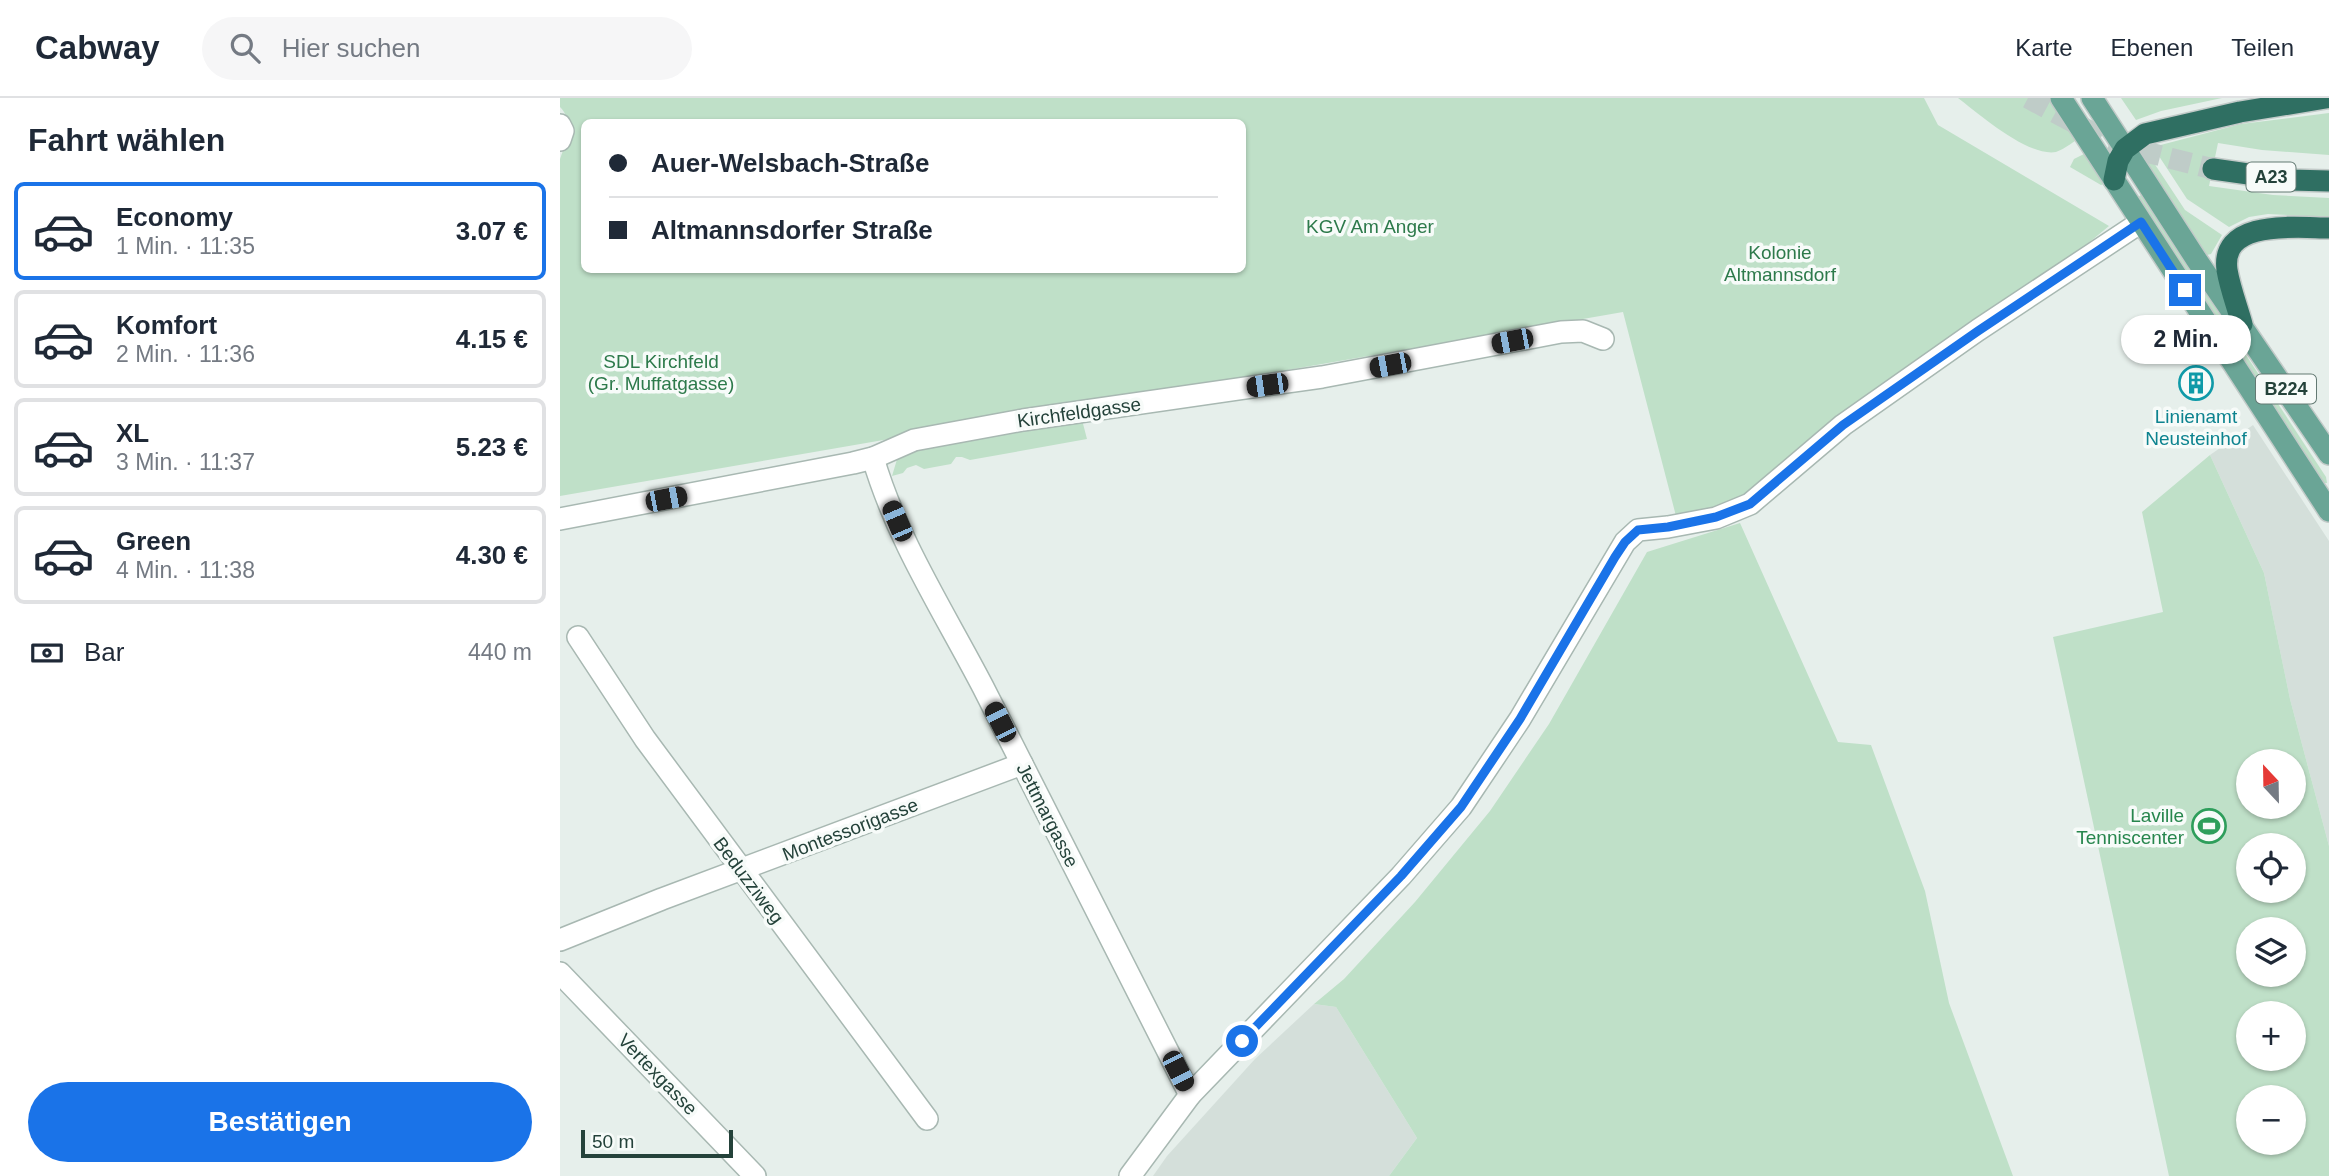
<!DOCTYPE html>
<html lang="de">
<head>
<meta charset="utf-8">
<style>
	:root { --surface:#fff; --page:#f6f6f7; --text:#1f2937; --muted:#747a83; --line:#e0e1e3; --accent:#1a73e8 }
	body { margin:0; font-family:Arial,sans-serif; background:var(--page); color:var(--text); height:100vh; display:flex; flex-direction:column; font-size:26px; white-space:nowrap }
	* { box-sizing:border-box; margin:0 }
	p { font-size:23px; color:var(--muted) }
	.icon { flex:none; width:38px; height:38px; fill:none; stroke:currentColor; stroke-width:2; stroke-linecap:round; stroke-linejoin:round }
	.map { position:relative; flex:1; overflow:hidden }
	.panel { display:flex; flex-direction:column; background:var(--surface); width:560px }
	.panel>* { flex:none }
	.hud { position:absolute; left:21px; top:21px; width:665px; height:154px; border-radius:10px; box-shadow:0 2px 5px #0004; display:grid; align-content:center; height:154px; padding:0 28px; background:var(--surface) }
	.needle { width:46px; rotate:338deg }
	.fabs { position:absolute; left:1676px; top:651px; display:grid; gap:14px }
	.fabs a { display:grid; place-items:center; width:70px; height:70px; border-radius:50%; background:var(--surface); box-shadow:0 2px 5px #0004; font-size:35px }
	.scale { position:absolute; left:21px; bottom:18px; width:152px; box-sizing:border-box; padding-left:7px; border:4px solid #24423a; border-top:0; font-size:19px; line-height:24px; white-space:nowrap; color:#24423a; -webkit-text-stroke:5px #f7fbf9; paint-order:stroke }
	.end { position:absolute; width:32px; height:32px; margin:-16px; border:9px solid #1a73e8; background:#fff; box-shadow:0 0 0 4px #fff }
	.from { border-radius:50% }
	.bubble { position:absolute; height:49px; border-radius:24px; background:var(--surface); box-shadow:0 2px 5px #0004; font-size:23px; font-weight:800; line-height:49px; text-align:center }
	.car { position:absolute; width:21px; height:42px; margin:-21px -10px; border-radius:9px; box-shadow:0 0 5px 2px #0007; background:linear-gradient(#222 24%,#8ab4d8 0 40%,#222 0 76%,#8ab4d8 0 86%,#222 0) }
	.hud b { display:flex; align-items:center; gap:24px; height:66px; font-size:26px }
	.hud b+b { border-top:2px solid var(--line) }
	.hud i { width:18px; height:18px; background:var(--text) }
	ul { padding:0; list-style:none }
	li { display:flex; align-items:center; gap:21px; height:98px; margin:0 14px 10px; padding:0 14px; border:4px solid var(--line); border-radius:10px }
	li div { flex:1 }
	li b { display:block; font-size:26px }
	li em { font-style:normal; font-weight:800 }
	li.active { border-color:var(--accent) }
	li>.icon { width:63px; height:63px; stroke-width:1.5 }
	h2 { padding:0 28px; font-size:32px; line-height:84px }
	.pay { display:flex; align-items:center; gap:18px; height:77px; padding:0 28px; font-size:26px }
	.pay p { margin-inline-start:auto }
	.action { display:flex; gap:14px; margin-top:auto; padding:14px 28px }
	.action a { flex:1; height:80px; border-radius:42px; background:var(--accent); color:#fff; font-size:28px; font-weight:800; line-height:80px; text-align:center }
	header { display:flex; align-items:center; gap:42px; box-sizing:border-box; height:98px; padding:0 35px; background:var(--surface); border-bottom:2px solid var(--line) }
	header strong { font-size:33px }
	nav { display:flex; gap:38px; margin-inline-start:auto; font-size:24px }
	.search { width:490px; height:63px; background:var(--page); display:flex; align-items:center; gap:18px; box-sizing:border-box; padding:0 24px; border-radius:38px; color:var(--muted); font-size:26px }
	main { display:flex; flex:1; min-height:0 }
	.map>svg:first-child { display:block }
	.built { fill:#d4dfda }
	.green { fill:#bfe0c8; fill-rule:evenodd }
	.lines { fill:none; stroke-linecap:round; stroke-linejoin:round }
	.highway-tunnel { stroke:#bfccc8; stroke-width:21; stroke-dasharray:21 10; stroke-linecap:butt }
	.minor-casing { stroke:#a8b8b2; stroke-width:24 }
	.major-casing { stroke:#c2cac8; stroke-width:24 }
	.highway-casing { stroke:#c2cac8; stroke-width:24 }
	.minor { stroke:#fff; stroke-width:21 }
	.major { stroke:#6aa596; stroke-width:21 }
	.highway { stroke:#2f6f62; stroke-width:21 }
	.route { stroke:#1a73e8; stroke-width:9 }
	.labels { text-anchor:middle; stroke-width:7; stroke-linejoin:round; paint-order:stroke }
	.shield { fill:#f7fbf9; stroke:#637a73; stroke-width:2 }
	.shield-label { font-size:18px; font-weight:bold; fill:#24423a }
	.park-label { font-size:19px; fill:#2d7a4b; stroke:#f7fbf9 }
	.street-label { font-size:19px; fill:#24423a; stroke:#f7fbf9 }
	.culture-label { font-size:19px; fill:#0d838f; stroke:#f7fbf9 }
	.leisure-label { font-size:19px; fill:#27864d; stroke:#f7fbf9; text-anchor:end }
</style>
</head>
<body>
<header>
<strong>Cabway</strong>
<div class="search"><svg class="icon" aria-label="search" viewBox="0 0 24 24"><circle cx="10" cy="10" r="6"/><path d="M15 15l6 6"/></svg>Hier suchen</div>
<nav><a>Karte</a><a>Ebenen</a><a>Teilen</a></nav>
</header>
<main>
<section class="panel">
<h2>Fahrt wählen</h2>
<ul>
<li class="active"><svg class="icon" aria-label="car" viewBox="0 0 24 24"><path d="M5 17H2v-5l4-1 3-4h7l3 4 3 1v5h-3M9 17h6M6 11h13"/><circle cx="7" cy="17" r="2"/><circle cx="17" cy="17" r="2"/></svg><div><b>Economy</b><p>1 Min. · 11:35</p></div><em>3.07 €</em></li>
<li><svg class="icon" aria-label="car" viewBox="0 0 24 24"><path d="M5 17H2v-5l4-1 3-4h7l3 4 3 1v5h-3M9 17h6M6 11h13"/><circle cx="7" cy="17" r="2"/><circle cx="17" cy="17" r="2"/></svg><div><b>Komfort</b><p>2 Min. · 11:36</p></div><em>4.15 €</em></li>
<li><svg class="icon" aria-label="car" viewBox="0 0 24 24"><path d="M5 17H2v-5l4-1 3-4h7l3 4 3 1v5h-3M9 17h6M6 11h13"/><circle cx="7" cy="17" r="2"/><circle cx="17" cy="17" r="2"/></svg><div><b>XL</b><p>3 Min. · 11:37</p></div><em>5.23 €</em></li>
<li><svg class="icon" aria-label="car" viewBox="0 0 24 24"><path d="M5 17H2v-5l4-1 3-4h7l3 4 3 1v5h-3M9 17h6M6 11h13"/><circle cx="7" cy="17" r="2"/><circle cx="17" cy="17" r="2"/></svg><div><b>Green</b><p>4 Min. · 11:38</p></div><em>4.30 €</em></li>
</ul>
<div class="pay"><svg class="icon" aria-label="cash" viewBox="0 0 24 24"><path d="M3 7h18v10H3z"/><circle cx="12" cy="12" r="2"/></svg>Bar<p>440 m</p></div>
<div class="action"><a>Bestätigen</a></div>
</section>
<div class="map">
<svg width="1769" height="1078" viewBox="0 0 1769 1078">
	<rect width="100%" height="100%" fill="#e6efeb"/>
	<g class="built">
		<path d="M 1693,327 L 1769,443 L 1769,748 L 1730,601 L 1704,475 L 1650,357 Z"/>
		<path d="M 754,906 L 776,909 L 857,1040 L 829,1078 L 593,1078 L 607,1058 L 695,961 Z"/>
	</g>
	<g class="green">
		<path d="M 0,0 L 1364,0 L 1378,27 L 1549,128 L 1486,180 L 1215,378 L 1165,410 L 1116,418 L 1063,214 L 0,398 L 0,61 C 6,44 15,24 0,9 ZM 24,24 L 682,24 L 682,172 L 24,172 Z"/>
		<path d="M 1398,0 L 1488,0 L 1515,43 C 1509,47 1502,52 1496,54 C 1468,59 1419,16 1398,0 Z"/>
		<path d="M 1561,0 L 1662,0 L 1601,13 L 1576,22 Z"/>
		<path d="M 1769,15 L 1769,57 L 1702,52 L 1658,45 L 1649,88 L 1713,97 L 1769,100 L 1769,119 L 1708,116 L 1689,119 L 1669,129 L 1627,101 L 1593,49 L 1681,26 Z"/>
		<path d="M 1524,56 L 1544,86 L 1541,87 L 1510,69 L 1514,61 Z"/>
		<path d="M 1584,61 L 1592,62 L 1625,112 L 1662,137 L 1651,156 L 1647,157 L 1643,152 Z"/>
		<path d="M 1581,97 L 1766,379 L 1767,385 L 1763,385 L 1579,103 L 1578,99 Z"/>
		<path d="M 521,318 L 527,341 L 410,362 L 402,359 L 396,359 L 391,366 L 364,371 L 356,367 L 347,370 L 343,375 L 332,378 L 338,358 L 348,350 Z"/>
		<path d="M 1650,357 L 1704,475 L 1730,601 L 1769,748 L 1769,1078 L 1609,1078 L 1493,539 L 1603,514 L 1582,414 ZM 1689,663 L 1734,663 L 1734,709 L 1689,709 ZM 1689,747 L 1734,747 L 1734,793 L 1689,793 ZM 1689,831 L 1734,831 L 1734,877 L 1689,877 ZM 1689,915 L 1734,915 L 1734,961 L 1689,961 ZM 1689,999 L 1734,999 L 1734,1045 L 1689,1045 Z"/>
		<path d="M 1180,425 L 1278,644 L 1311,647 L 1365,793 L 1389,905 L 1453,1078 L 829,1078 L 857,1040 L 776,909 L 754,906 L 784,881 L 855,804 L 930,713 L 989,626 L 1087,454 Z"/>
	</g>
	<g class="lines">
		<path class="highway-tunnel" d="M 1468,0 L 1537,37 L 1570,50 L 1653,71"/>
		<g class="minor-casing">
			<g id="minor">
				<path d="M 0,27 L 3,33 L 0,42"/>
				<path d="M 313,360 C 337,442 384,514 423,589 C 492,725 561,861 630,997"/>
				<path d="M 0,421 L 293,365 L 313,360 L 354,342 L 463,322 L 762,279 L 1001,234 L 1023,233 L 1043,241"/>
				<path d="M 18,539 L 85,641 L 367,1021"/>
				<path d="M 0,842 L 102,801 L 462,666"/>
				<path d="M 0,875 L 195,1078"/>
				<path d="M 570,1078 L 630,997 L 841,778 L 901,709 L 960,621 L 1065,444 L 1078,432 L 1108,429 L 1156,420 L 1190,406 L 1283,327 L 1418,232 L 1581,124"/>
			</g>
		</g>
		<g class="major-casing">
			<g id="major">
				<path d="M 1501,0 L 1769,413"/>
				<path d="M 1532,0 L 1636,161 L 1769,356"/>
			</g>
		</g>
		<g class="highway-casing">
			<g id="highway">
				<path d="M 1653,71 L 1730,82 L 1769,83"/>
				<path d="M 1554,82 L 1558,63 L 1565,51 L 1585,36 L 1680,14 L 1766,0"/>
				<path d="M 1682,226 C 1677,208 1670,190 1667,172 C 1660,120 1738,130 1769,130"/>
			</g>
		</g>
		<use href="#minor" class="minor"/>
		<use href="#major" class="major"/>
		<use href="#highway" class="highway"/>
	</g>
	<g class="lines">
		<path class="route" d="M 682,943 L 841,778 L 901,709 L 960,621 L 1055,459 L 1065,444 L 1078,432 L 1108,429 L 1156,419 L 1190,406 L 1283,327 L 1418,233 L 1581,124 L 1625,192"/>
	</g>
	<defs>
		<g id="building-ring" transform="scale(1.75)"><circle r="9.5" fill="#f7fbf9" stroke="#0f9aa8" stroke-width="1.5"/><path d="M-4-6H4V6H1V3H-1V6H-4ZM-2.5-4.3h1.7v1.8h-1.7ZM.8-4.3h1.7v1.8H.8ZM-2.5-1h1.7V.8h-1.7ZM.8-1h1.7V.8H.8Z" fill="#0f9aa8"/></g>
		<g id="stadium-ring" transform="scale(1.75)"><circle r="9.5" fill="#f7fbf9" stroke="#2e9e5b" stroke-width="1.5"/><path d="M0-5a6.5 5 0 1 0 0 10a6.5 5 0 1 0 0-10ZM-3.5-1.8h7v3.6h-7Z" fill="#2e9e5b"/></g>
	</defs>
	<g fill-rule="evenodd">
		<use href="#building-ring" x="1636" y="285"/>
		<use href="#stadium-ring" x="1649" y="728"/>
	</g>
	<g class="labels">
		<g class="shield">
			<rect x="1686.5" y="64.5" width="49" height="29" rx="5"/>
			<rect x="1696" y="276.5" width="60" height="29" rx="5"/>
		</g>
		<g class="shield-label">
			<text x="1711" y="85">A23</text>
			<text x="1726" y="297">B224</text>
		</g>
		<g class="park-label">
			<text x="810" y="135">KGV Am Anger</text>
			<text x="1220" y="161">Kolonie<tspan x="1220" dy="22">Altmannsdorf</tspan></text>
			<text x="101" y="270">SDL Kirchfeld<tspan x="101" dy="22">(Gr. Muffatgasse)</tspan></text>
		</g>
		<g class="street-label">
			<text transform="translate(519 314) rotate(-8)" y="7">Kirchfeldgasse</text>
			<text transform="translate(488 717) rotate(63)" y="7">Jettmargasse</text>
			<text transform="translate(290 731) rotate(-21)" y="7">Montessorigasse</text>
			<text transform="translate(189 782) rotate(53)" y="7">Beduzziweg</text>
			<text transform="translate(98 976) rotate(46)" y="7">Vertexgasse</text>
		</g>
		<g class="culture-label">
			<text x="1636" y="325">Linienamt<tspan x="1636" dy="22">Neusteinhof</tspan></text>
		</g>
		<g class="leisure-label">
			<text x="1624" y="724">Laville<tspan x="1624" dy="22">Tenniscenter</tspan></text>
		</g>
	</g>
</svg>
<div class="fabs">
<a><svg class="needle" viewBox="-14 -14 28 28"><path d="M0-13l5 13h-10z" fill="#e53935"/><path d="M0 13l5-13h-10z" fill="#747a83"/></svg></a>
<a><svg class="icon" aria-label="locate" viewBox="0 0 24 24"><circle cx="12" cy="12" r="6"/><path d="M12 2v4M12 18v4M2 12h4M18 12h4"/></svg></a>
<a><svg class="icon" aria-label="layers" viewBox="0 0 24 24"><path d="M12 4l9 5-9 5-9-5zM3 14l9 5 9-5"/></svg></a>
<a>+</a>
<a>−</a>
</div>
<div class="scale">50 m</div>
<i class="end from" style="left:682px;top:943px"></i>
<i class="end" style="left:1625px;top:192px"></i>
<div class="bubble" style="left:1561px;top:217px;width:130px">2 Min.</div>
<i class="car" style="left:952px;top:243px;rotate:259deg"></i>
<i class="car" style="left:830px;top:267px;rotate:259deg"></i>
<i class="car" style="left:707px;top:287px;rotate:262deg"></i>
<i class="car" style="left:106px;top:401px;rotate:79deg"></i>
<i class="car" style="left:337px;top:423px;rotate:337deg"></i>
<i class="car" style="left:440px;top:624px;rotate:333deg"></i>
<i class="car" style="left:618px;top:973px;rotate:153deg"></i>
<div class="hud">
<b><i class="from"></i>Auer-Welsbach-Straße</b>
<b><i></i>Altmannsdorfer Straße</b>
</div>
</div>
</main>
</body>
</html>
